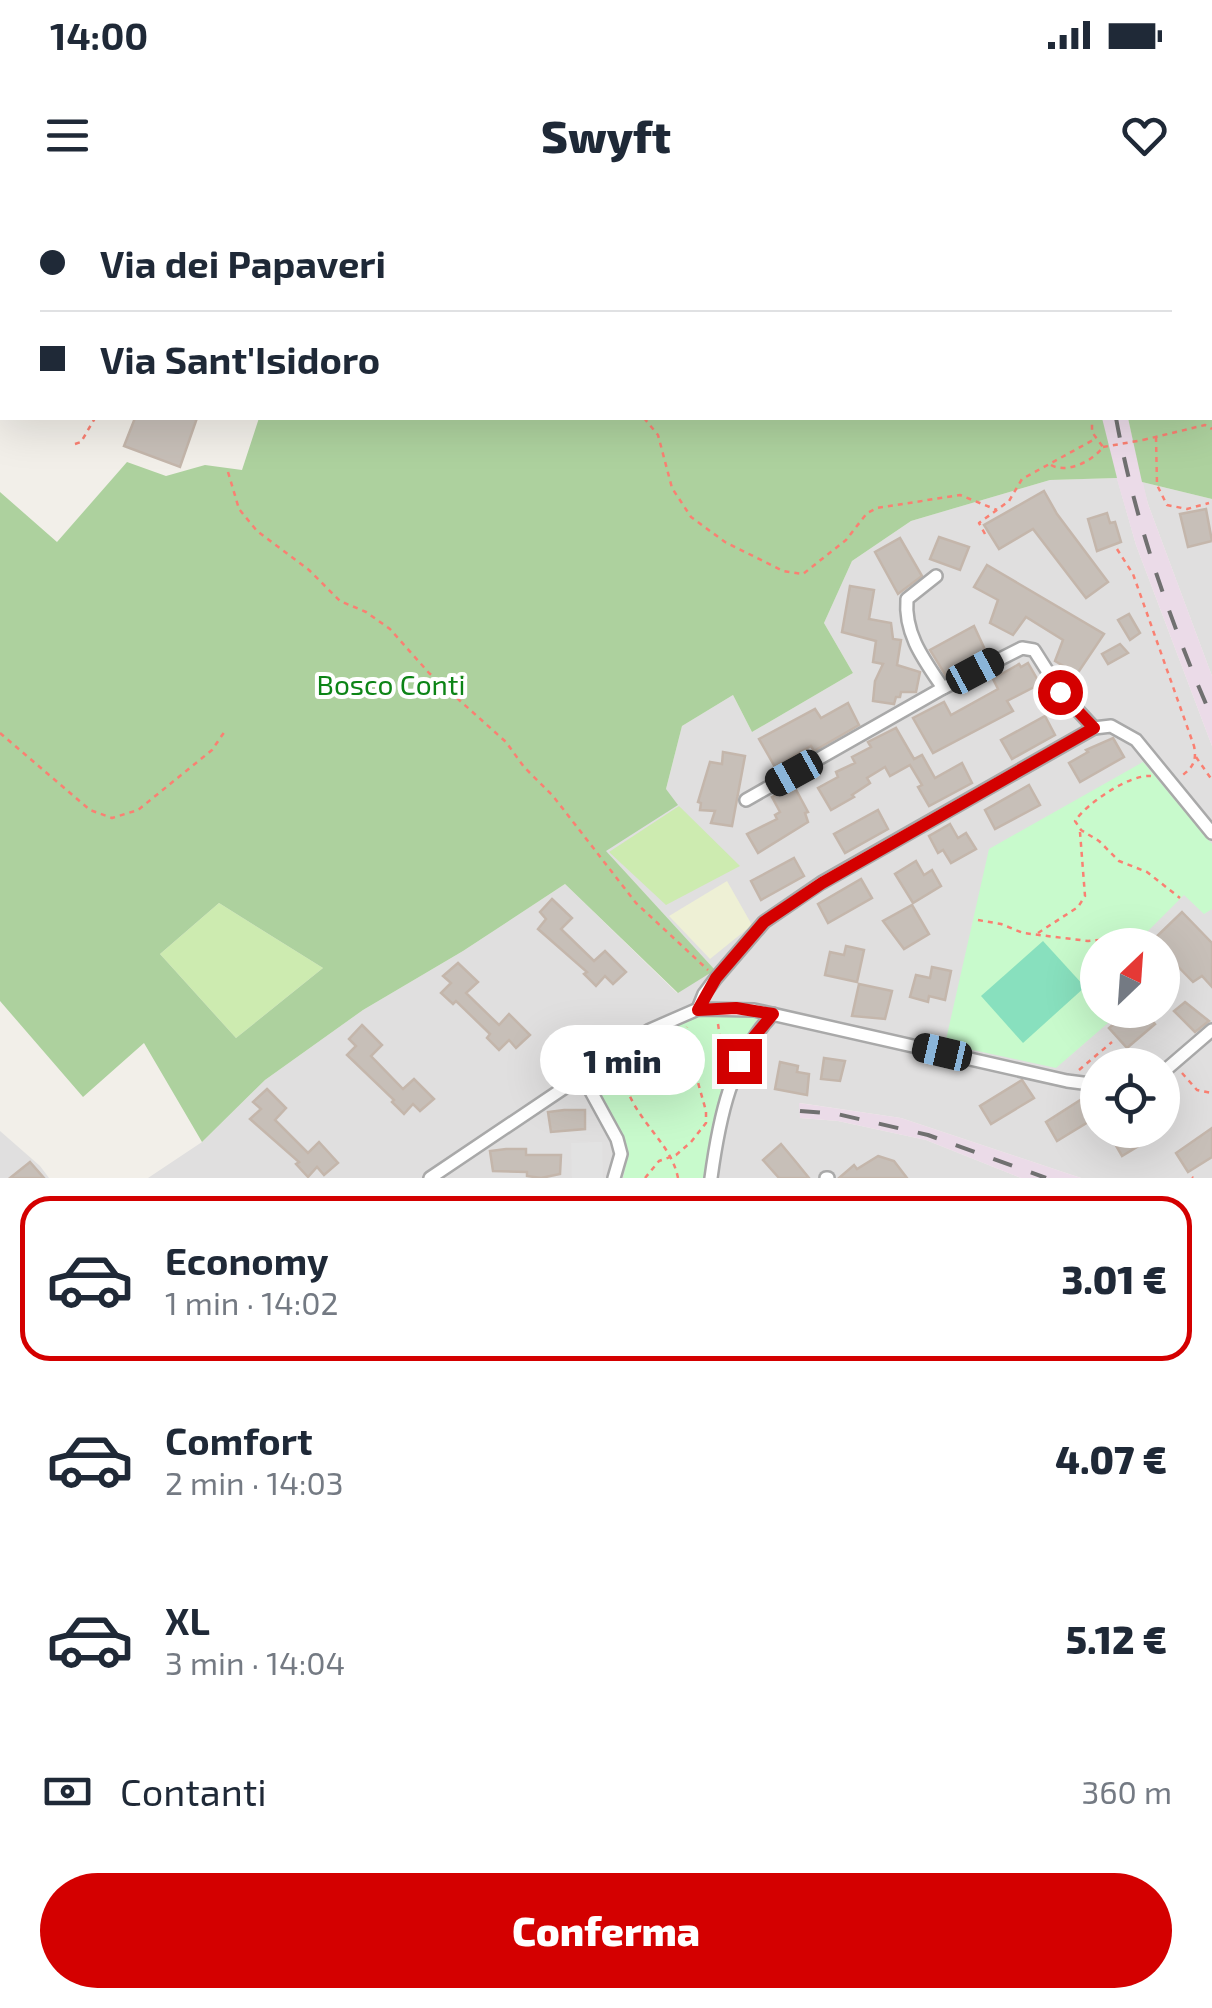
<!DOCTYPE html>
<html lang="it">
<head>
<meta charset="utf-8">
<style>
	:root { --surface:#fff; --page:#f6f6f7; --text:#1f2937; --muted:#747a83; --line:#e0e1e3; --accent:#d40000 }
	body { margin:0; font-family:"Exo 2",sans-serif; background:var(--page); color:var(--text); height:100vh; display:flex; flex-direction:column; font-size:38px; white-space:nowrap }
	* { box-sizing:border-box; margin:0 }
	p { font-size:32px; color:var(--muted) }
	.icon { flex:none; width:55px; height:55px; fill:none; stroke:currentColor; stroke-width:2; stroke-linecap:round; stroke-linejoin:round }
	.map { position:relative; height:978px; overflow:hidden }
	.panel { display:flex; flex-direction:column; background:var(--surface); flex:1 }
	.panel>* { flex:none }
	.top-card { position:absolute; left:0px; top:0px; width:1212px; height:220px; box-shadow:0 10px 40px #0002; display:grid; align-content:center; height:220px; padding:0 40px; background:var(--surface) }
	.needle { width:65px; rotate:25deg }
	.tools { position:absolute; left:1080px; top:728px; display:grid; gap:20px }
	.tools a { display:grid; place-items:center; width:100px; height:100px; border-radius:50%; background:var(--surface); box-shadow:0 10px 40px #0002; font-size:50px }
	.end { position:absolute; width:45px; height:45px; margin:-22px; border:12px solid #d40000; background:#fff; box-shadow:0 0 0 5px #fff }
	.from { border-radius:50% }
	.bubble { position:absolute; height:70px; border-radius:35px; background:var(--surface); box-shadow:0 10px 40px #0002; font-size:32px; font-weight:800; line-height:70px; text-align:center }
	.car { position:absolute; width:30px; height:60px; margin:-30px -15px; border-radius:12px; box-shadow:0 0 8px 2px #0007; background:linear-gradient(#222 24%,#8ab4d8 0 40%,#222 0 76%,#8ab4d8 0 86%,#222 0) }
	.top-card b { display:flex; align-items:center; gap:35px; height:95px; font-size:38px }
	.top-card b+b { border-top:2px solid var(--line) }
	.top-card i { width:25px; height:25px; background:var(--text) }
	ul { padding:18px 0 0; list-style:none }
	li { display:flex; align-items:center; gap:30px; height:165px; margin:0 20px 15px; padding:0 20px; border:5px solid transparent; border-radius:30px }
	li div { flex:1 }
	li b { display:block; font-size:38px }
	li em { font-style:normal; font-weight:800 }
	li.on { border-color:var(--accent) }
	li>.icon { width:90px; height:90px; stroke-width:1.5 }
	.pay { display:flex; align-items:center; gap:25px; height:110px; padding:0 40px; font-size:38px }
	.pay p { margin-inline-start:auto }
	.primary-button { display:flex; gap:20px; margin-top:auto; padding:20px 40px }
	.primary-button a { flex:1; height:115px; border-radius:60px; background:var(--accent); color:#fff; font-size:40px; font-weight:800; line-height:115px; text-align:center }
	.status { display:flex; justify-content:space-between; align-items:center; height:70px; padding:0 50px; background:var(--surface); direction:ltr }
	.status svg { height:28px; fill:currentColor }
	header { display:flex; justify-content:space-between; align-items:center; height:130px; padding:0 40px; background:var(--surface); font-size:45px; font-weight:800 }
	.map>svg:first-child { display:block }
	.residential { fill:#e0dfdf; fill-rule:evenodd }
	.industrial { fill:#ebdbe8 }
	.farmland { fill:#eef0d5 }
	.grass { fill:#cdebb0 }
	.forest { fill:#add19e; fill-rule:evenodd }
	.park { fill:#c8facc }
	.pitch { fill:#88e0be }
	.parking { fill:#e2e2e2 }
	.building { fill:#c7bfb8; stroke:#c4b6ab; stroke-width:2.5 }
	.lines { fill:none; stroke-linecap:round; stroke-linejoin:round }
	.street-casing { stroke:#a9a9a9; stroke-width:16 }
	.path { stroke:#fa8072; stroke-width:2.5; stroke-dasharray:5 5; stroke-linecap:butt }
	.street { stroke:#fff; stroke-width:11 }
	.rail { stroke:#707070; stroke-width:4; stroke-dasharray:20 20; stroke-linecap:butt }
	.path-bridge { stroke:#fa8072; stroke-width:2.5; stroke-dasharray:5 5; stroke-linecap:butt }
	.route { stroke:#d40000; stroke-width:12 }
	.labels { text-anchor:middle; stroke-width:8; stroke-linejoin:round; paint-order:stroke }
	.park-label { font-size:28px; fill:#0c8416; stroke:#fff }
</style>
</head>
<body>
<div class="status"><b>14:00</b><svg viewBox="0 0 49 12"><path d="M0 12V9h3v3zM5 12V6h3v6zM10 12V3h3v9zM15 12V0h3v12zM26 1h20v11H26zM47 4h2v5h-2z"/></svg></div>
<header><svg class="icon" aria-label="menu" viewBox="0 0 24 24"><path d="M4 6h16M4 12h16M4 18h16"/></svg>Swyft<svg class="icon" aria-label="heart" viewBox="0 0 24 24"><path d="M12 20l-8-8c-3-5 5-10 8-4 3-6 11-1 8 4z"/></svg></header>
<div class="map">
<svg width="1212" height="978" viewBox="0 0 1212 978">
	<rect width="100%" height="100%" fill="#f2efe9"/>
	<g class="residential">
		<path d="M 1117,278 L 1136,345 L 1212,546 L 1212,978 L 1081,978 L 901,918 L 800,903 L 800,918 L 838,921 L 926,940 L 1021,978 L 148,978 L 202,942 L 265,880 L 363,810 L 463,751 L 565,684 L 677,793 L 714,769 L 605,651 L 666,589 L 682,526 L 733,495 L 752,532 L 853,473 L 824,423 L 852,361 L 911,321 L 1050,280 ZM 1098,745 L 1162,745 L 1162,810 L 1098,810 ZM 1098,865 L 1162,865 L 1162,930 L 1098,930 Z"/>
		<path d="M 1142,282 L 1212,299 L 1212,476 L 1148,304 Z"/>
		<path d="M 0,931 L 40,966 L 49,978 L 0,978 Z"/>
	</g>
	<g class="industrial">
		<path d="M 1102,218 L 1128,218 L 1148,304 L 1212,476 L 1212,546 L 1136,345 L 1104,234 Z"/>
		<path d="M 799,903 L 901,918 L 1081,978 L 1021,978 L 926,940 L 838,921 L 800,918 Z"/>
	</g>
	<path class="farmland" d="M 727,681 L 752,725 L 710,759 L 669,716 Z"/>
	<g class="grass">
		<path d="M 679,606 L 740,666 L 666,705 L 609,652 Z"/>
		<path d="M 219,703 L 323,768 L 236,838 L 160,754 Z"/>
	</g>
	<g class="forest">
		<path d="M 0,0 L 155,2 L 2,2 L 2,179 Z"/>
		<path d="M 259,0 L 1094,0 L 1094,2 L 261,2 Z"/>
		<path d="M 1118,0 L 1212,0 L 1212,299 L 1142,282 L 1128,218 L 1210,218 L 1210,2 L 1118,2 Z"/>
		<path d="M 259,218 L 1102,218 L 1117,278 L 1050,280 L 911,321 L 852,361 L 824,423 L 853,473 L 752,532 L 733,495 L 682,526 L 666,589 L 678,605 L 606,651 L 715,770 L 678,793 L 565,684 L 463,751 L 363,810 L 265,880 L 202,942 L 144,843 L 83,897 L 0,801 L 0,292 L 57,342 L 127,262 L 166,276 L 205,265 L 242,270 ZM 219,703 L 323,768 L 236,838 L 160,754 Z"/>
	</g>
	<g class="park">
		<path d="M 1143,562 L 1212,644 L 1212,709 L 1204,714 L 1184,695 L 1134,745 L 1098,745 L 1098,810 L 1123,810 L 1056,868 L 945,844 L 989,649 Z"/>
		<path d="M 730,812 L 757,819 L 733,859 L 704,978 L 623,978 C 633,944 613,918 597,890 L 600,874 C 631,838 685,816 730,812 Z"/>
	</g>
	<path class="pitch" d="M 1043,741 L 1085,787 L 1023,843 L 981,796 Z"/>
	<path class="parking" d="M 602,942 L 603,978 L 572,978 L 571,943 Z"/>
	<g class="building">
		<path d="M 135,218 L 197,218 L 180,267 L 124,246 Z"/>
		<path d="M 1044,291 L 1057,314 L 1108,382 L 1086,398 L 1033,329 L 999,349 L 984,325 Z"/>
		<path d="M 1206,309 L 1212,341 L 1188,347 L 1180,314 Z"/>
		<path d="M 1107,313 L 1110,323 L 1115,322 L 1121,342 L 1097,351 L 1088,319 Z"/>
		<path d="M 939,337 L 969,347 L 960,370 L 930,359 Z"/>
		<path d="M 900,338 L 922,376 L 898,394 L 875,352 Z"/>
		<path d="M 987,365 L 1104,434 L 1077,474 L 1055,461 L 1063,440 L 1026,417 L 1013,435 L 990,423 L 998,400 L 974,387 Z"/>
		<path d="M 850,386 L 874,390 L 869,419 L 891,423 L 893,439 L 901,440 L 897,465 L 920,472 L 916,492 L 901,492 L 900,497 L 896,497 L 894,504 L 873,501 L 875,481 L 883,464 L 873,462 L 876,441 L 842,432 Z"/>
		<path d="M 1129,414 L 1140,433 L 1130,440 L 1118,420 Z"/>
		<path d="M 974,426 L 987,454 L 946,476 L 930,450 Z"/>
		<path d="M 1120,444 L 1128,453 L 1108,464 L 1102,454 Z"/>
		<path d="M 1028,463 L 1040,484 L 1007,501 L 1013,511 L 933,553 L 913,518 L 944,502 L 951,515 L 998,489 L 993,479 L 1019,464 L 1021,467 Z"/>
		<path d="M 848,503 L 859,525 L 814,551 L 811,546 L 775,567 L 759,539 L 815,509 L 821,518 Z"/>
		<path d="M 1045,516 L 1055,535 L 1012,559 L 1001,540 Z"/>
		<path d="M 896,528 L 914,559 L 922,555 L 935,578 L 962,563 L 972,583 L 929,606 L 918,587 L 922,585 L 910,565 L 890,576 L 885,567 L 867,578 L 870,583 L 852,595 L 854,597 L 831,610 L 818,588 L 838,577 L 836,572 L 855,563 L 852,557 L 871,547 L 868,542 Z"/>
		<path d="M 1113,538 L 1124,557 L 1080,582 L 1069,563 L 1088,552 L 1086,550 Z"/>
		<path d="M 723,552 L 745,556 L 732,626 L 711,623 L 715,611 L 700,610 L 701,603 L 698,602 L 710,562 L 722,564 Z"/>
		<path d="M 1029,585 L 1040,605 L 995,629 L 985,610 Z"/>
		<path d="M 794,586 L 808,612 L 805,613 L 808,622 L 758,653 L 747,634 L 777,619 L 775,615 L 780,612 L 772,597 Z"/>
		<path d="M 878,610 L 888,629 L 845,653 L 834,634 Z"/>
		<path d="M 950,624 L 958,638 L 966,633 L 976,649 L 951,663 L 943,650 L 938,653 L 929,636 Z"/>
		<path d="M 794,658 L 804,676 L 761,700 L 751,681 Z"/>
		<path d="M 916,661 L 924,675 L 932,670 L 941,686 L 913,703 L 895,674 Z"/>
		<path d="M 861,679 L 872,698 L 828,723 L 818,704 Z"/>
		<path d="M 552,699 L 572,718 L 561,729 L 594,761 L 605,751 L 626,772 L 613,784 L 605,776 L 596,786 L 584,774 L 587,772 L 538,729 L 546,719 L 540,712 Z"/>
		<path d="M 912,705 L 929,734 L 904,749 L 883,721 Z"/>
		<path d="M 1182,712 L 1212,743 L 1212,787 L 1202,776 L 1193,782 L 1162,750 L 1162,745 L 1153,740 Z"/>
		<path d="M 846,746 L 864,750 L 857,782 L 825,775 L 830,752 L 844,755 Z"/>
		<path d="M 458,763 L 478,782 L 466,793 L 499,825 L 509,814 L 530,835 L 516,848 L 509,840 L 499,850 L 487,838 L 490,834 L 456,801 L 453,804 L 441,793 L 451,783 L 443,776 Z"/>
		<path d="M 932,767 L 951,771 L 945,800 L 929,796 L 928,802 L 910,797 L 916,775 L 930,778 Z"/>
		<path d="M 859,784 L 892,791 L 885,819 L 852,816 Z"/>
		<path d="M 1185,802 L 1209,821 L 1195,832 L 1174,811 Z"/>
		<path d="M 1130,810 L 1143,810 L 1155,824 L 1127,848 L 1109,828 Z"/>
		<path d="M 362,825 L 382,845 L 371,856 L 403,889 L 414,879 L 434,899 L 420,911 L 413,904 L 404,914 L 392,902 L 394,900 L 347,855 L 356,846 L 349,839 Z"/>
		<path d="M 824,858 L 845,861 L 840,881 L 821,879 Z"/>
		<path d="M 780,862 L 798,866 L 797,872 L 809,874 L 807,895 L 775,889 Z"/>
		<path d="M 1022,880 L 1034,898 L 991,924 L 980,906 Z"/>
		<path d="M 267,889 L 286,908 L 275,920 L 308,953 L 319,942 L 338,963 L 324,975 L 317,967 L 308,977 L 296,964 L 299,962 L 250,919 L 261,909 L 253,902 Z"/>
		<path d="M 1088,895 L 1098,916 L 1057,941 L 1046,922 Z"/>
		<path d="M 564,910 L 585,910 L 585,929 L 551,932 L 548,912 Z"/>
		<path d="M 1212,928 L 1212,957 L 1188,972 L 1176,953 Z"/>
		<path d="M 1122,930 L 1165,930 L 1122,956 L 1111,937 Z"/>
		<path d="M 781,944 L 796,962 L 809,978 L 779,978 L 763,960 Z"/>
		<path d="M 506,949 L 526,949 L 526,955 L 561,955 L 560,974 L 541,978 L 527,976 L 527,972 L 493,971 L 490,951 Z"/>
		<path d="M 878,956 L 894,961 L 907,978 L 839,978 L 854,965 L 857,969 Z"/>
		<path d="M 30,962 L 44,978 L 10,978 Z"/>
	</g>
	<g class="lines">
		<g class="street-casing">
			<g id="street">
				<path d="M 936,376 L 907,399 C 904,434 924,460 943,488"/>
				<path d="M 746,600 L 943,488 L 1022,448 L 1034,450 L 1060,491 L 1094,528"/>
				<path d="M 698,809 L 704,794 L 716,778 L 764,722 L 821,683 L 1094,528 L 1111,526 L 1136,540 L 1212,633"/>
				<path d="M 1162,873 L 1212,830"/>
				<path d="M 582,875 L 617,939 L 621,954 L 614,978"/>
				<path d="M 430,978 L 650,830 L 698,809 L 754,810 L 1067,881 L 1098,885"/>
				<path d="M 711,978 C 719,919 731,858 773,814"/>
				<path d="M 826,978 L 828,978"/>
			</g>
		</g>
		<g class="path">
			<path d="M 507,0 L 509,2"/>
			<path d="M 1083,2 L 1083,0"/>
			<path d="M 644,218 L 658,235 L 672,288 L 691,317 L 725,342 L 783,371 L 803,374 L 846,340 L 867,313 L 877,308 L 960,295 L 997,310"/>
			<path d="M 1156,237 L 1157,285 L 1167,305 L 1187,309 L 1209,303"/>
			<path d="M 1143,240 L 1205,225 L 1212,229"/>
			<path d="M 75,244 L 81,242 L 95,218"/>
			<path d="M 1051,265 C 1067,274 1093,261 1103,247 L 1092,232 L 1092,218"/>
			<path d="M 228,272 L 239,309 L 257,331 L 309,370 L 340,401 L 366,412 L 390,429 L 429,473 L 506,542 L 524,567 L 553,596 L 636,703 L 708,770"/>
			<path d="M 985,334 L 979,323 L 1009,301 L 1022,279 L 1095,239"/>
			<path d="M 1117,349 L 1133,374 L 1194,546 C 1197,561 1193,568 1180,577"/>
			<path d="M 0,533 L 90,610 L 112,618 L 138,610 L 212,550 L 225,531"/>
			<path d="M 1196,557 L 1212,580"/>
			<path d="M 1151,576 C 1130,574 1087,603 1075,621 L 1081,630 L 1099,641 L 1119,661 L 1147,672 L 1180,698"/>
			<path d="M 978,720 L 1001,724 L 1023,733 L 1088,741 L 1121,738 L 1133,745"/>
			<path d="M 1038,733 L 1078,707 L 1085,696 L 1080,632"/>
			<path d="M 718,824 L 725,870"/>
			<path d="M 1079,870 L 1112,842"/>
			<path d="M 1182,873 L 1197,890 L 1212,893"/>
			<path d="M 1192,977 L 1193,978"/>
			<path d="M 645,978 L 659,961 L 676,955 L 691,942 L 706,923 L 706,911 L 697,879 L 678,846"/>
			<path d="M 678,978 C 671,941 632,919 624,878 L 631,866 L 682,841 L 687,827"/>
		</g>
		<use href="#street" class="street"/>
		<g class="rail">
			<path d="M 1111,2 L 1111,0"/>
			<path d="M 1116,218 C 1135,322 1170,421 1212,518"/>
			<path d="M 800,911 L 837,914 L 928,935 L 1046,978"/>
		</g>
		<path class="path-bridge" d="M 1103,247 L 1143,240"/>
	</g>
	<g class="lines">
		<path class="route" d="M 739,861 L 748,844 L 773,814 L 736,808 L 698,810 L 716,778 L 764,722 L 822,683 L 1094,528 L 1060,492"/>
	</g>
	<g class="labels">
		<g class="park-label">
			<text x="391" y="495">Bosco Conti</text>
		</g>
	</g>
</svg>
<div class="tools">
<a><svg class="needle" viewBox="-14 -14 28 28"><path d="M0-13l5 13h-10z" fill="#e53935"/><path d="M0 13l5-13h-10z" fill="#747a83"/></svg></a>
<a><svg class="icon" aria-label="locate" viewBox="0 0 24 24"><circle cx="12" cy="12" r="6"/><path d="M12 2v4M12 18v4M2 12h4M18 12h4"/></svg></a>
</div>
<i class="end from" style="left:1060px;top:492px"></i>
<i class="end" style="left:739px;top:861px"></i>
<div class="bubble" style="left:540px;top:825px;width:165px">1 min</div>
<i class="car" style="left:975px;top:471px;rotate:62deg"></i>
<i class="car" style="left:794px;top:573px;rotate:241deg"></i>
<i class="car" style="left:942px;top:852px;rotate:283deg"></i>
<div class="top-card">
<b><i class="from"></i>Via dei Papaveri</b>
<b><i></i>Via Sant'Isidoro</b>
</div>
</div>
<section class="panel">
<ul>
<li class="on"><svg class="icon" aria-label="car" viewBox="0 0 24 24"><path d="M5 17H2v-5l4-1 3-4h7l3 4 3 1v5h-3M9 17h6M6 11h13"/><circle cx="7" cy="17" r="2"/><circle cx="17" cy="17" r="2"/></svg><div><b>Economy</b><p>1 min · 14:02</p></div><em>3.01 €</em></li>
<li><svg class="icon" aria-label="car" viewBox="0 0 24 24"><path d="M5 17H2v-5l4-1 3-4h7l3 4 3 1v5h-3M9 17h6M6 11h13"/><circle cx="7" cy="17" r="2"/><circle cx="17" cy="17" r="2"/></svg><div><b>Comfort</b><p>2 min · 14:03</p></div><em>4.07 €</em></li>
<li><svg class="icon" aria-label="car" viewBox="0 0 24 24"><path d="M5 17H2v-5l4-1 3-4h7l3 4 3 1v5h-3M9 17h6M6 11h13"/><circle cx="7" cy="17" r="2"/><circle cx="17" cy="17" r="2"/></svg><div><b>XL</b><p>3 min · 14:04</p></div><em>5.12 €</em></li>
</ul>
<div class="pay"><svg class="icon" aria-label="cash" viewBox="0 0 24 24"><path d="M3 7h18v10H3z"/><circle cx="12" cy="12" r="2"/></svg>Contanti<p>360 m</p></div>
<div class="primary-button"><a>Conferma</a></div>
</section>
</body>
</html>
